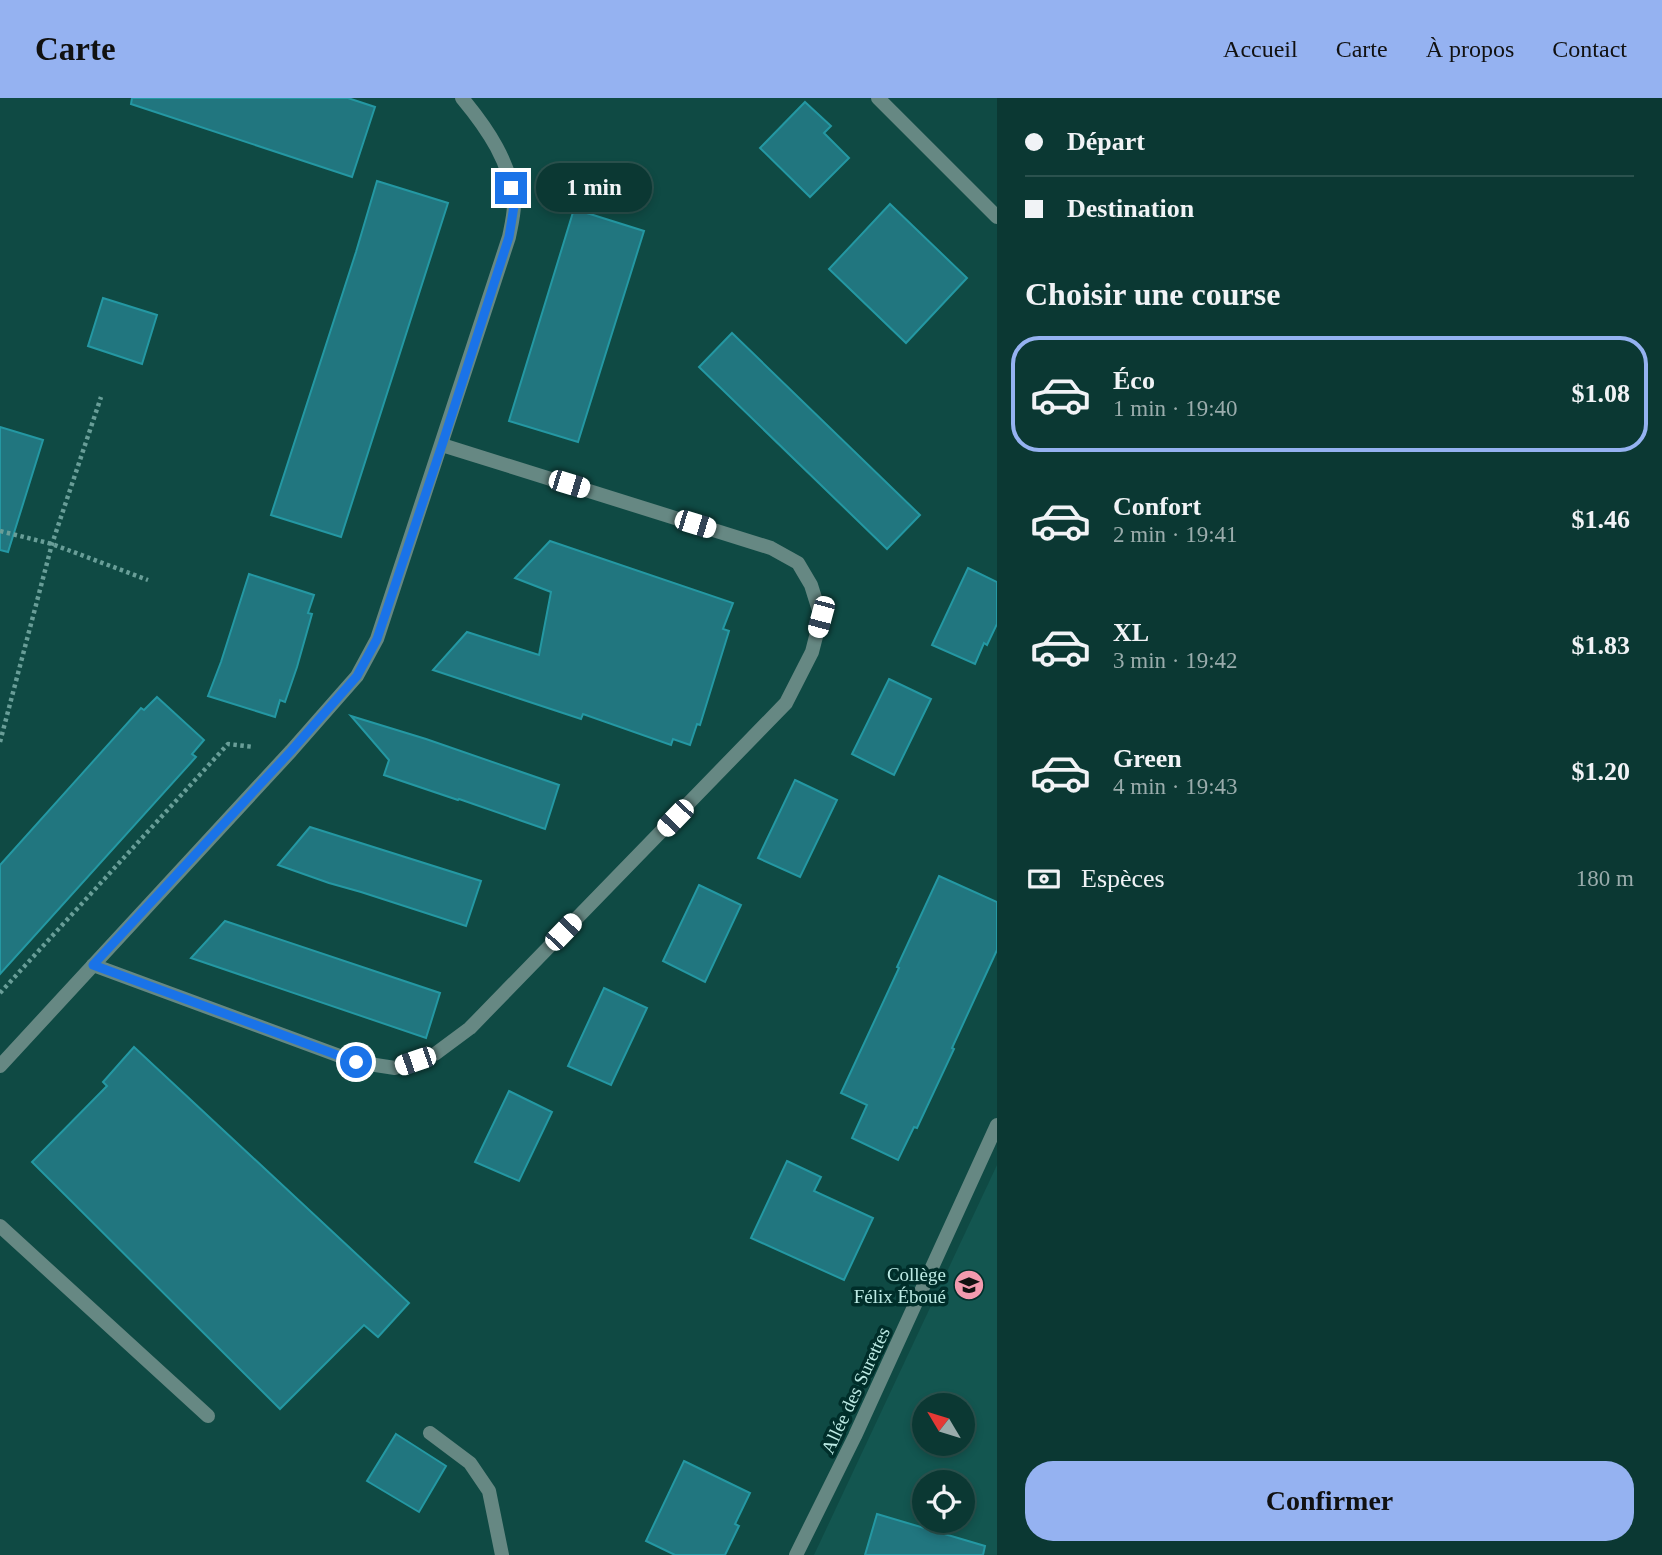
<!DOCTYPE html>
<html lang="fr">
<head>
<meta charset="utf-8">
<style>
	:root { --surface:#0b3833; --page:#143f3b; --text:#f1f3f6; --muted:#9aacac; --line:#2b524e; --accent:#95b2f1 }
	body { margin:0; font-family:"Times New Roman",serif; background:var(--page); color:var(--text); height:100vh; display:flex; flex-direction:column; font-size:26px; white-space:nowrap }
	* { box-sizing:border-box; margin:0 }
	p { font-size:23px; color:var(--muted) }
	.icon { flex:none; width:38px; height:38px; fill:none; stroke:currentColor; stroke-width:2; stroke-linecap:round; stroke-linejoin:round }
	.map { position:relative; flex:1; overflow:hidden }
	.drawer { display:flex; flex-direction:column; background:var(--surface); width:665px }
	.drawer>* { flex:none }
	.top-card { display:grid; align-content:center; height:154px; padding:0 28px; background:var(--surface) }
	.needle { width:46px; rotate:308deg }
	.controls { position:absolute; left:912px; top:1295px; display:grid; gap:14px }
	.controls a { display:grid; place-items:center; width:63px; height:63px; border-radius:50%; background:var(--surface); box-shadow:0 4px 10px #0003,0 0 0 2px var(--line); font-size:35px }
	.end { position:absolute; width:32px; height:32px; margin:-16px; border:9px solid #1a73e8; background:#fff; box-shadow:0 0 0 4px #fff }
	.from { border-radius:50% }
	.bubble { position:absolute; height:49px; border-radius:24px; background:var(--surface); box-shadow:0 4px 10px #0003,0 0 0 2px var(--line); font-size:23px; font-weight:600; line-height:49px; text-align:center }
	.car { position:absolute; width:21px; height:42px; margin:-21px -10px; border-radius:9px; box-shadow:0 0 5px 2px #0007; background:linear-gradient(#fff 24%,#345 0 40%,#fff 0 76%,#345 0 86%,#fff 0) }
	.top-card b { display:flex; align-items:center; gap:24px; height:66px; font-size:26px }
	.top-card b+b { border-top:2px solid var(--line) }
	.top-card i { width:18px; height:18px; background:var(--text) }
	ul { padding:0; list-style:none }
	li { display:flex; align-items:center; gap:21px; height:116px; margin:0 14px 10px; padding:0 14px; border:4px solid transparent; border-radius:28px }
	li div { flex:1 }
	li b { display:block; font-size:26px }
	li em { font-style:normal; font-weight:600 }
	li.active { border-color:var(--accent) }
	li>.icon { width:63px; height:63px; stroke-width:1.5 }
	h2 { padding:0 28px; font-size:32px; line-height:84px }
	.pay { display:flex; align-items:center; gap:18px; height:77px; padding:0 28px; font-size:26px }
	.pay p { margin-inline-start:auto }
	.button { display:flex; gap:14px; margin-top:auto; padding:14px 28px }
	.button a { flex:1; height:80px; border-radius:28px; background:var(--accent); color:#111; font-size:28px; font-weight:600; line-height:80px; text-align:center }
	header { display:flex; align-items:center; gap:42px; box-sizing:border-box; height:98px; padding:0 35px; background:var(--accent); color:#111 }
	header strong { font-size:33px }
	nav { display:flex; gap:38px; margin-inline-start:auto; font-size:24px }
	main { display:flex; flex:1; min-height:0 }
	.map>svg:first-child { display:block }
	.built { fill:#135650; fill-rule:evenodd }
	.building { fill:#21767f; stroke:#2498a3; stroke-width:2 }
	.lines { fill:none; stroke-linecap:round; stroke-linejoin:round }
	.path { stroke:#699e98; stroke-width:4.5; stroke-dasharray:3.5 3.5; stroke-linecap:butt }
	.service { stroke:#668883; stroke-width:14 }
	.minor { stroke:#668883; stroke-width:14 }
	.route { stroke:#1a73e8; stroke-width:9 }
	.labels { text-anchor:middle; stroke-width:7; stroke-linejoin:round; paint-order:stroke }
	.poi-label { font-size:19px; fill:#bceae4; stroke:#002e2a; text-anchor:end }
	.street-label { font-size:19px; fill:#bceae4; stroke:#002e2a }
</style>
</head>
<body>
<header>
<strong>Carte</strong>
<nav><a>Accueil</a><a>Carte</a><a>À propos</a><a>Contact</a></nav>
</header>
<main>
<div class="map">
<svg width="997" height="1457" viewBox="0 0 997 1457">
	<rect width="100%" height="100%" fill="#0f4a44"/>
	<path class="built" d="M 997,1067 L 997,1457 L 814,1457 ZM 924,1307 L 962,1307 L 962,1346 L 924,1346 ZM 924,1384 L 962,1384 L 962,1423 L 924,1423 Z"/>
	<g class="building">
		<path d="M 132,0 L 348,0 L 375,9 L 352,79 L 131,6 Z"/>
		<path d="M 805,4 L 831,28 L 824,35 L 849,60 L 810,99 L 760,50 Z"/>
		<path d="M 377,83 L 448,105 L 341,439 L 271,417 L 356,154 Z"/>
		<path d="M 890,106 L 967,180 L 906,245 L 829,171 Z"/>
		<path d="M 574,111 L 644,133 L 578,344 L 509,323 Z"/>
		<path d="M 103,200 L 157,217 L 142,266 L 88,248 Z"/>
		<path d="M 732,235 L 920,417 L 887,451 L 699,269 Z"/>
		<path d="M 0,329 L 43,342 L 8,454 L 0,452 Z"/>
		<path d="M 550,443 L 733,505 L 723,531 L 729,533 L 700,627 L 697,626 L 690,647 L 673,641 L 671,647 L 583,616 L 581,621 L 433,572 L 467,534 L 539,557 L 551,494 L 515,480 Z"/>
		<path d="M 968,470 L 997,484 L 997,526 L 987,547 L 984,545 L 975,566 L 932,547 Z"/>
		<path d="M 249,476 L 314,497 L 308,515 L 312,516 L 297,569 L 285,604 L 280,602 L 275,619 L 208,598 L 221,564 Z"/>
		<path d="M 889,581 L 931,601 L 894,677 L 852,656 Z"/>
		<path d="M 157,599 L 204,642 L 192,656 L 196,659 L 0,876 L 0,767 L 141,610 L 144,612 Z"/>
		<path d="M 351,618 L 426,641 L 559,687 L 545,731 L 459,701 L 458,702 L 384,677 L 389,662 Z"/>
		<path d="M 795,682 L 837,702 L 800,779 L 758,760 Z"/>
		<path d="M 310,729 L 481,783 L 466,828 L 361,794 L 329,785 L 278,767 Z"/>
		<path d="M 939,778 L 997,804 L 997,852 L 952,950 L 954,951 L 917,1030 L 914,1029 L 898,1062 L 852,1040 L 867,1007 L 841,995 L 899,870 L 897,869 Z"/>
		<path d="M 699,787 L 741,807 L 705,884 L 663,863 Z"/>
		<path d="M 225,823 L 440,895 L 426,940 L 191,860 Z"/>
		<path d="M 604,890 L 647,910 L 611,987 L 568,968 Z"/>
		<path d="M 134,949 L 409,1205 L 378,1239 L 364,1227 L 280,1311 L 32,1064 L 107,988 L 103,984 Z"/>
		<path d="M 509,993 L 552,1014 L 519,1083 L 475,1064 Z"/>
		<path d="M 787,1063 L 821,1079 L 814,1093 L 873,1120 L 844,1182 L 751,1140 Z"/>
		<path d="M 396,1336 L 446,1368 L 419,1414 L 367,1383 Z"/>
		<path d="M 684,1363 L 750,1395 L 735,1426 L 739,1428 L 725,1457 L 675,1457 L 646,1443 Z"/>
		<path d="M 877,1416 L 985,1448 L 983,1457 L 865,1457 Z"/>
	</g>
	<g class="lines">
		<g class="path">
			<path d="M 0,433 L 52,446 L 148,482"/>
			<path d="M 0,644 L 52,446 L 101,299"/>
			<path d="M 0,895 L 228,646 L 254,649"/>
		</g>
		<path class="service" d="M 430,1335 L 470,1365 L 489,1393 L 502,1457"/>
		<g class="minor">
			<path d="M 878,0 L 997,119"/>
			<path d="M 93,867 L 356,964 L 395,970 L 435,956 L 470,930 L 786,605 L 812,554 L 821,519 L 811,487 L 798,465 L 771,450 L 442,347"/>
			<path d="M 0,968 L 291,653 L 357,578 L 377,541 L 509,139 C 511,129 514,117 514,106 C 512,66 487,30 462,0"/>
			<path d="M 0,1128 L 208,1318"/>
			<path d="M 796,1457 L 855,1338 L 997,1027"/>
		</g>
	</g>
	<g class="lines">
		<path class="route" d="M 356,964 L 93,867 L 291,653 L 357,578 L 377,541 L 442,347 L 509,139 L 514,108 L 511,90"/>
	</g>
	<defs>
		<g id="school-disc" transform="scale(1.575)"><circle r="9.5" fill="#f29aae" stroke="#002e2a"/><path d="M0-5L7-2L0 1L-7-2ZM-4 1L0 2.5L4 1V4Q0 6-4 4Z" fill="#111"/></g>
	</defs>
	<g fill-rule="evenodd">
		<use href="#school-disc" x="969" y="1187"/>
	</g>
	<g class="labels">
		<g class="poi-label">
			<text x="946" y="1183">Collège<tspan x="946" dy="22">Félix Éboué</tspan></text>
		</g>
		<g class="street-label">
			<text transform="translate(855 1292) rotate(-65)" y="7">Allée des Surettes</text>
		</g>
	</g>
</svg>
<div class="controls">
<a><svg class="needle" viewBox="-14 -14 28 28"><path d="M0-13l5 13h-10z" fill="#e53935"/><path d="M0 13l5-13h-10z" fill="#9aacac"/></svg></a>
<a><svg class="icon" aria-label="locate" viewBox="0 0 24 24"><circle cx="12" cy="12" r="6"/><path d="M12 2v4M12 18v4M2 12h4M18 12h4"/></svg></a>
</div>
<i class="end from" style="left:356px;top:964px"></i>
<i class="end" style="left:511px;top:90px"></i>
<div class="bubble" style="left:536px;top:65px;width:116px">1 min</div>
<i class="car" style="left:569px;top:386px;rotate:107deg"></i>
<i class="car" style="left:695px;top:426px;rotate:107deg"></i>
<i class="car" style="left:821px;top:519px;rotate:195deg"></i>
<i class="car" style="left:675px;top:720px;rotate:224deg"></i>
<i class="car" style="left:563px;top:834px;rotate:44deg"></i>
<i class="car" style="left:415px;top:963px;rotate:251deg"></i>
</div>
<section class="drawer">
<div class="top-card">
<b><i class="from"></i>Départ</b>
<b><i></i>Destination</b>
</div>
<h2>Choisir une course</h2>
<ul>
<li class="active"><svg class="icon" aria-label="car" viewBox="0 0 24 24"><path d="M5 17H2v-5l4-1 3-4h7l3 4 3 1v5h-3M9 17h6M6 11h13"/><circle cx="7" cy="17" r="2"/><circle cx="17" cy="17" r="2"/></svg><div><b>Éco</b><p>1 min · 19:40</p></div><em>$1.08</em></li>
<li><svg class="icon" aria-label="car" viewBox="0 0 24 24"><path d="M5 17H2v-5l4-1 3-4h7l3 4 3 1v5h-3M9 17h6M6 11h13"/><circle cx="7" cy="17" r="2"/><circle cx="17" cy="17" r="2"/></svg><div><b>Confort</b><p>2 min · 19:41</p></div><em>$1.46</em></li>
<li><svg class="icon" aria-label="car" viewBox="0 0 24 24"><path d="M5 17H2v-5l4-1 3-4h7l3 4 3 1v5h-3M9 17h6M6 11h13"/><circle cx="7" cy="17" r="2"/><circle cx="17" cy="17" r="2"/></svg><div><b>XL</b><p>3 min · 19:42</p></div><em>$1.83</em></li>
<li><svg class="icon" aria-label="car" viewBox="0 0 24 24"><path d="M5 17H2v-5l4-1 3-4h7l3 4 3 1v5h-3M9 17h6M6 11h13"/><circle cx="7" cy="17" r="2"/><circle cx="17" cy="17" r="2"/></svg><div><b>Green</b><p>4 min · 19:43</p></div><em>$1.20</em></li>
</ul>
<div class="pay"><svg class="icon" aria-label="cash" viewBox="0 0 24 24"><path d="M3 7h18v10H3z"/><circle cx="12" cy="12" r="2"/></svg>Espèces<p>180 m</p></div>
<div class="button"><a>Confirmer</a></div>
</section>
</main>
</body>
</html>
